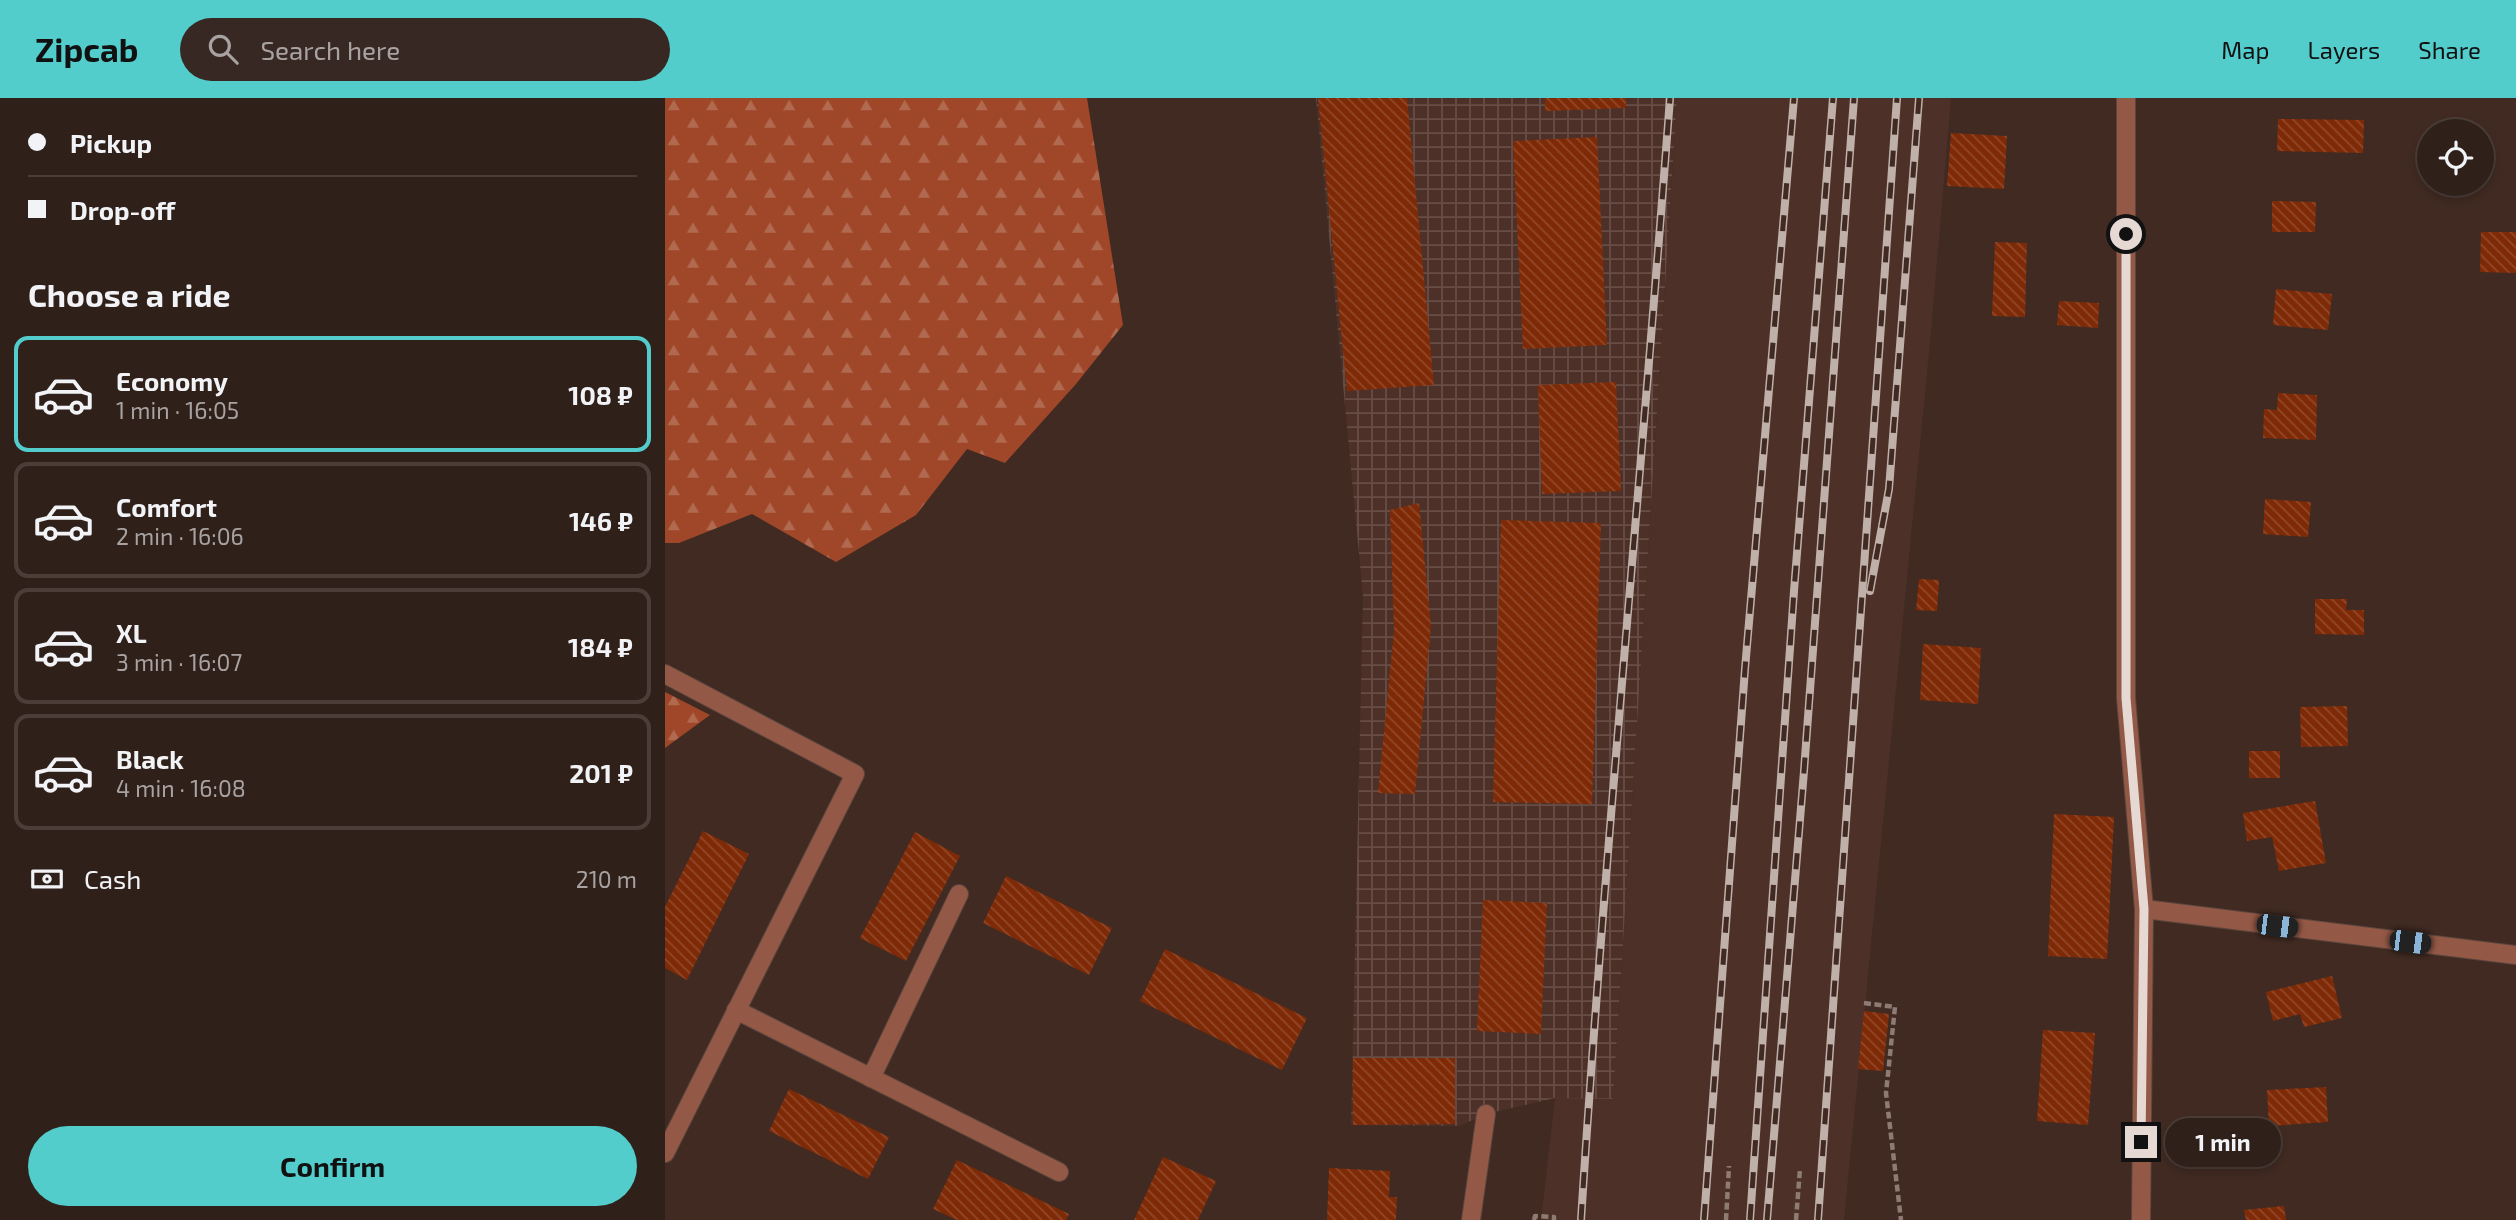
<!DOCTYPE html>
<html lang="en">
<head>
<meta charset="utf-8">
<style>
	:root { --surface:#30201a; --page:#382823; --text:#f1f3f6; --muted:#a8a3a2; --line:#4b3e39; --accent:#52cdcc }
	body { margin:0; font-family:"Exo 2",sans-serif; background:var(--page); color:var(--text); height:100vh; display:flex; flex-direction:column; font-size:26px; white-space:nowrap }
	* { box-sizing:border-box; margin:0 }
	p { font-size:23px; color:var(--muted) }
	.icon { flex:none; width:38px; height:38px; fill:none; stroke:currentColor; stroke-width:2; stroke-linecap:round; stroke-linejoin:round }
	.map { position:relative; flex:1; overflow:hidden }
	.details { display:flex; flex-direction:column; background:var(--surface); width:665px }
	.details>* { flex:none }
	.top-card { display:grid; align-content:center; height:154px; padding:0 28px; background:var(--surface) }
	.fabs { position:absolute; left:1752px; top:21px; display:grid; gap:14px }
	.fabs a { display:grid; place-items:center; width:77px; height:77px; border-radius:50%; background:var(--surface); box-shadow:0 4px 10px #0003,0 0 0 2px var(--line); font-size:35px }
	.end { position:absolute; width:32px; height:32px; margin:-16px; border:9px solid #e6d8d3; background:#111; box-shadow:0 0 0 4px #111 }
	.from { border-radius:50% }
	.bubble { position:absolute; height:49px; border-radius:24px; background:var(--surface); box-shadow:0 4px 10px #0003,0 0 0 2px var(--line); font-size:23px; font-weight:700; line-height:49px; text-align:center }
	.car { position:absolute; width:21px; height:42px; margin:-21px -10px; border-radius:9px; box-shadow:0 0 5px 2px #0007; background:linear-gradient(#222 24%,#8ab4d8 0 40%,#222 0 76%,#8ab4d8 0 86%,#222 0) }
	.top-card b { display:flex; align-items:center; gap:24px; height:66px; font-size:26px }
	.top-card b+b { border-top:2px solid var(--line) }
	.top-card i { width:18px; height:18px; background:var(--text) }
	ul { padding:0; list-style:none }
	li { display:flex; align-items:center; gap:21px; height:116px; margin:0 14px 10px; padding:0 14px; border:4px solid var(--line); border-radius:14px }
	li div { flex:1 }
	li b { display:block; font-size:26px }
	li em { font-style:normal; font-weight:700 }
	li.selected { border-color:var(--accent) }
	li>.icon { width:63px; height:63px; stroke-width:1.5 }
	h2 { padding:0 28px; font-size:32px; line-height:84px }
	.pay { display:flex; align-items:center; gap:18px; height:77px; padding:0 28px; font-size:26px }
	.pay p { margin-inline-start:auto }
	.cta { display:flex; gap:14px; margin-top:auto; padding:14px 28px }
	.cta a { flex:1; height:80px; border-radius:42px; background:var(--accent); color:#111; font-size:28px; font-weight:700; line-height:80px; text-align:center }
	header { display:flex; align-items:center; gap:42px; box-sizing:border-box; height:98px; padding:0 35px; background:var(--accent); color:#111 }
	header strong { font-size:33px }
	nav { display:flex; gap:38px; margin-inline-start:auto; font-size:24px }
	.search { width:490px; height:63px; background:var(--page); display:flex; align-items:center; gap:18px; box-sizing:border-box; padding:0 24px; border-radius:38px; color:var(--muted); font-size:26px }
	main { display:flex; flex:1; min-height:0 }
	.map>svg:first-child { display:block }
	.built { fill:#4d3027 }
	.industrial { fill:url(#industrial-grid) }
	.forest { fill:url(#forest-firs) }
	.building { fill:url(#building-back-hatch) }
	.lines { fill:none; stroke-linecap:round; stroke-linejoin:round }
	.minor-casing { stroke:#5b463e; stroke-width:20 }
	.path { stroke:#8d7b74; stroke-width:4.5; stroke-dasharray:7 3.5; stroke-linecap:butt }
	.minor { stroke:#945946; stroke-width:18 }
	.rail-casing { stroke:#c0b0aa; stroke-width:8 }
	.rail { stroke:#402a22; stroke-width:5; stroke-dasharray:16; stroke-linecap:butt }
	.route { stroke:#e6d8d3; stroke-width:9 }
</style>
</head>
<body>
<header>
<strong>Zipcab</strong>
<div class="search"><svg class="icon" aria-label="search" viewBox="0 0 24 24"><circle cx="10" cy="10" r="6"/><path d="M15 15l6 6"/></svg>Search here</div>
<nav><a>Map</a><a>Layers</a><a>Share</a></nav>
</header>
<main>
<section class="details">
<div class="top-card">
<b><i class="from"></i>Pickup</b>
<b><i></i>Drop-off</b>
</div>
<h2>Choose a ride</h2>
<ul>
<li class="selected"><svg class="icon" aria-label="car" viewBox="0 0 24 24"><path d="M5 17H2v-5l4-1 3-4h7l3 4 3 1v5h-3M9 17h6M6 11h13"/><circle cx="7" cy="17" r="2"/><circle cx="17" cy="17" r="2"/></svg><div><b>Economy</b><p>1 min · 16:05</p></div><em>108 ₽</em></li>
<li><svg class="icon" aria-label="car" viewBox="0 0 24 24"><path d="M5 17H2v-5l4-1 3-4h7l3 4 3 1v5h-3M9 17h6M6 11h13"/><circle cx="7" cy="17" r="2"/><circle cx="17" cy="17" r="2"/></svg><div><b>Comfort</b><p>2 min · 16:06</p></div><em>146 ₽</em></li>
<li><svg class="icon" aria-label="car" viewBox="0 0 24 24"><path d="M5 17H2v-5l4-1 3-4h7l3 4 3 1v5h-3M9 17h6M6 11h13"/><circle cx="7" cy="17" r="2"/><circle cx="17" cy="17" r="2"/></svg><div><b>XL</b><p>3 min · 16:07</p></div><em>184 ₽</em></li>
<li><svg class="icon" aria-label="car" viewBox="0 0 24 24"><path d="M5 17H2v-5l4-1 3-4h7l3 4 3 1v5h-3M9 17h6M6 11h13"/><circle cx="7" cy="17" r="2"/><circle cx="17" cy="17" r="2"/></svg><div><b>Black</b><p>4 min · 16:08</p></div><em>201 ₽</em></li>
</ul>
<div class="pay"><svg class="icon" aria-label="cash" viewBox="0 0 24 24"><path d="M3 7h18v10H3z"/><circle cx="12" cy="12" r="2"/></svg>Cash<p>210 m</p></div>
<div class="cta"><a>Confirm</a></div>
</section>
<div class="map">
<svg width="1851" height="1122" viewBox="0 0 1851 1122">
	<defs>
		<pattern id="industrial-grid" width="8" height="8" patternUnits="userSpaceOnUse" patternTransform="scale(1.75)"><rect width="8" height="8" fill="#4d3027"/><path d="M0 4h8M4 0v8" fill="none" stroke="#674d45"/></pattern>
		<pattern id="forest-firs" width="22" height="20" patternUnits="userSpaceOnUse" patternTransform="scale(1.75)"><rect width="22" height="20" fill="#9f4728"/><path d="M5 1l3.5 6h-7zM16 11l3.5 6h-7z" fill="#b16950"/></pattern>
		<pattern id="building-back-hatch" width="6" height="6" patternUnits="userSpaceOnUse" patternTransform="scale(1.75)"><rect width="6" height="6" fill="#7f2a06"/><path d="M-1 5l2 2M0 0l6 6M5-1l2 2" fill="none" stroke="#914829"/></pattern>
	</defs>
	<rect width="100%" height="100%" fill="#402a22"/>
	<path class="built" d="M 1012,0 L 1286,0 L 1265,245 L 1179,1122 L 876,1122 L 890,1000 L 948,1000 Z"/>
	<path class="industrial" d="M 651,0 L 1012,0 L 948,1001 L 890,1000 L 821,1016 L 794,1028 L 686,1027 L 698,498 Z"/>
	<g class="forest">
		<path d="M 0,0 L 422,0 L 458,227 L 411,286 L 340,365 L 302,351 L 251,417 L 171,464 L 87,416 L 14,445 L 0,445 Z"/>
		<path d="M 0,594 L 45,617 L 0,650 Z"/>
	</g>
	<g class="building">
		<path d="M 653,0 L 742,0 L 769,287 L 682,293 Z"/>
		<path d="M 880,0 L 961,0 L 961,10 L 880,13 Z"/>
		<path d="M 1613,21 L 1699,22 L 1698,55 L 1612,53 Z"/>
		<path d="M 1286,35 L 1342,38 L 1339,91 L 1282,88 Z"/>
		<path d="M 932,39 L 942,247 L 858,251 L 848,43 Z"/>
		<path d="M 1607,103 L 1651,104 L 1650,134 L 1607,134 Z"/>
		<path d="M 1816,134 L 1851,134 L 1851,175 L 1815,174 Z"/>
		<path d="M 1330,144 L 1362,145 L 1360,219 L 1327,218 Z"/>
		<path d="M 1611,191 L 1667,196 L 1663,232 L 1608,227 Z"/>
		<path d="M 1394,203 L 1434,205 L 1433,230 L 1392,227 Z"/>
		<path d="M 951,284 L 956,393 L 877,396 L 873,287 Z"/>
		<path d="M 1613,295 L 1652,297 L 1651,342 L 1598,340 L 1599,311 L 1612,312 Z"/>
		<path d="M 1600,401 L 1646,404 L 1643,439 L 1598,436 Z"/>
		<path d="M 754,405 L 766,528 L 750,696 L 713,695 L 729,532 L 725,412 Z"/>
		<path d="M 836,422 L 936,425 L 927,706 L 828,704 Z"/>
		<path d="M 1254,481 L 1274,482 L 1272,513 L 1251,512 Z"/>
		<path d="M 1650,501 L 1682,501 L 1681,512 L 1699,512 L 1699,537 L 1650,536 Z"/>
		<path d="M 1258,546 L 1316,550 L 1313,606 L 1255,602 Z"/>
		<path d="M 1682,608 L 1683,648 L 1636,649 L 1635,609 Z"/>
		<rect x="1584" y="653" width="31" height="27"/>
		<path d="M 1650,703 L 1661,765 L 1614,773 L 1607,739 L 1582,743 L 1578,715 Z"/>
		<path d="M 1389,716 L 1449,719 L 1442,861 L 1383,858 Z"/>
		<path d="M 38,733 L 84,756 L 22,882 L 0,870 L 0,809 Z"/>
		<path d="M 250,734 L 295,758 L 241,863 L 195,840 Z"/>
		<path d="M 341,778 L 447,830 L 424,877 L 318,825 Z"/>
		<path d="M 818,802 L 882,805 L 876,936 L 812,933 Z"/>
		<path d="M 500,851 L 642,920 L 617,972 L 475,903 Z"/>
		<path d="M 1667,878 L 1677,920 L 1639,929 L 1635,916 L 1608,923 L 1601,894 Z"/>
		<path d="M 1199,913 L 1224,916 L 1218,973 L 1193,971 Z"/>
		<path d="M 1378,932 L 1430,935 L 1423,1027 L 1372,1023 Z"/>
		<path d="M 688,960 L 790,960 L 790,1026 L 688,1027 Z"/>
		<path d="M 1661,989 L 1663,1024 L 1604,1028 L 1602,992 Z"/>
		<path d="M 124,991 L 224,1039 L 203,1081 L 104,1033 Z"/>
		<path d="M 498,1059 L 551,1083 L 533,1122 L 469,1122 Z"/>
		<path d="M 292,1062 L 404,1116 L 401,1122 L 292,1122 L 268,1111 Z"/>
		<path d="M 664,1070 L 725,1073 L 724,1099 L 732,1099 L 731,1122 L 662,1122 Z"/>
		<path d="M 1619,1108 L 1621,1122 L 1581,1122 L 1579,1112 Z"/>
	</g>
	<g class="lines">
		<g class="minor-casing">
			<g id="minor">
				<path d="M 1461,0 L 1461,600 L 1479,811 L 1476,1122"/>
				<path d="M 0,576 L 190,676 L 0,1055"/>
				<path d="M 1479,811 L 1851,857"/>
				<path d="M 71,912 L 394,1074"/>
				<path d="M 206,980 L 294,796"/>
				<path d="M 806,1122 L 821,1016"/>
			</g>
		</g>
		<g class="path">
			<path d="M 1199,905 L 1230,909 L 1221,995 L 1236,1122"/>
			<path d="M 869,1122 L 870,1118 L 889,1119 L 889,1122"/>
			<path d="M 1061,1122 L 1064,1068"/>
			<path d="M 1131,1122 L 1135,1071"/>
		</g>
		<use href="#minor" class="minor"/>
		<g class="rail-casing">
			<g id="rail">
				<path d="M 1205,493 L 1224,391 L 1254,0"/>
				<path d="M 916,1122 C 940,748 977,374 1005,0"/>
				<path d="M 1039,1122 L 1080,571 L 1129,0"/>
				<path d="M 1085,1122 L 1129,493 L 1168,0"/>
				<path d="M 1102,1122 L 1139,673 L 1189,0"/>
				<path d="M 1153,1122 L 1232,0"/>
			</g>
		</g>
		<use href="#rail" class="rail"/>
	</g>
	<g class="lines">
		<path class="route" d="M 1461,136 L 1461,600 L 1479,811 L 1476,1044"/>
	</g>
</svg>
<div class="fabs">
<a><svg class="icon" aria-label="locate" viewBox="0 0 24 24"><circle cx="12" cy="12" r="6"/><path d="M12 2v4M12 18v4M2 12h4M18 12h4"/></svg></a>
</div>
<i class="end from" style="left:1461px;top:136px"></i>
<i class="end" style="left:1476px;top:1044px"></i>
<div class="bubble" style="left:1500px;top:1020px;width:116px">1 min</div>
<i class="car" style="left:1612px;top:828px;rotate:97deg"></i>
<i class="car" style="left:1745px;top:844px;rotate:97deg"></i>
</div>
</main>
</body>
</html>
